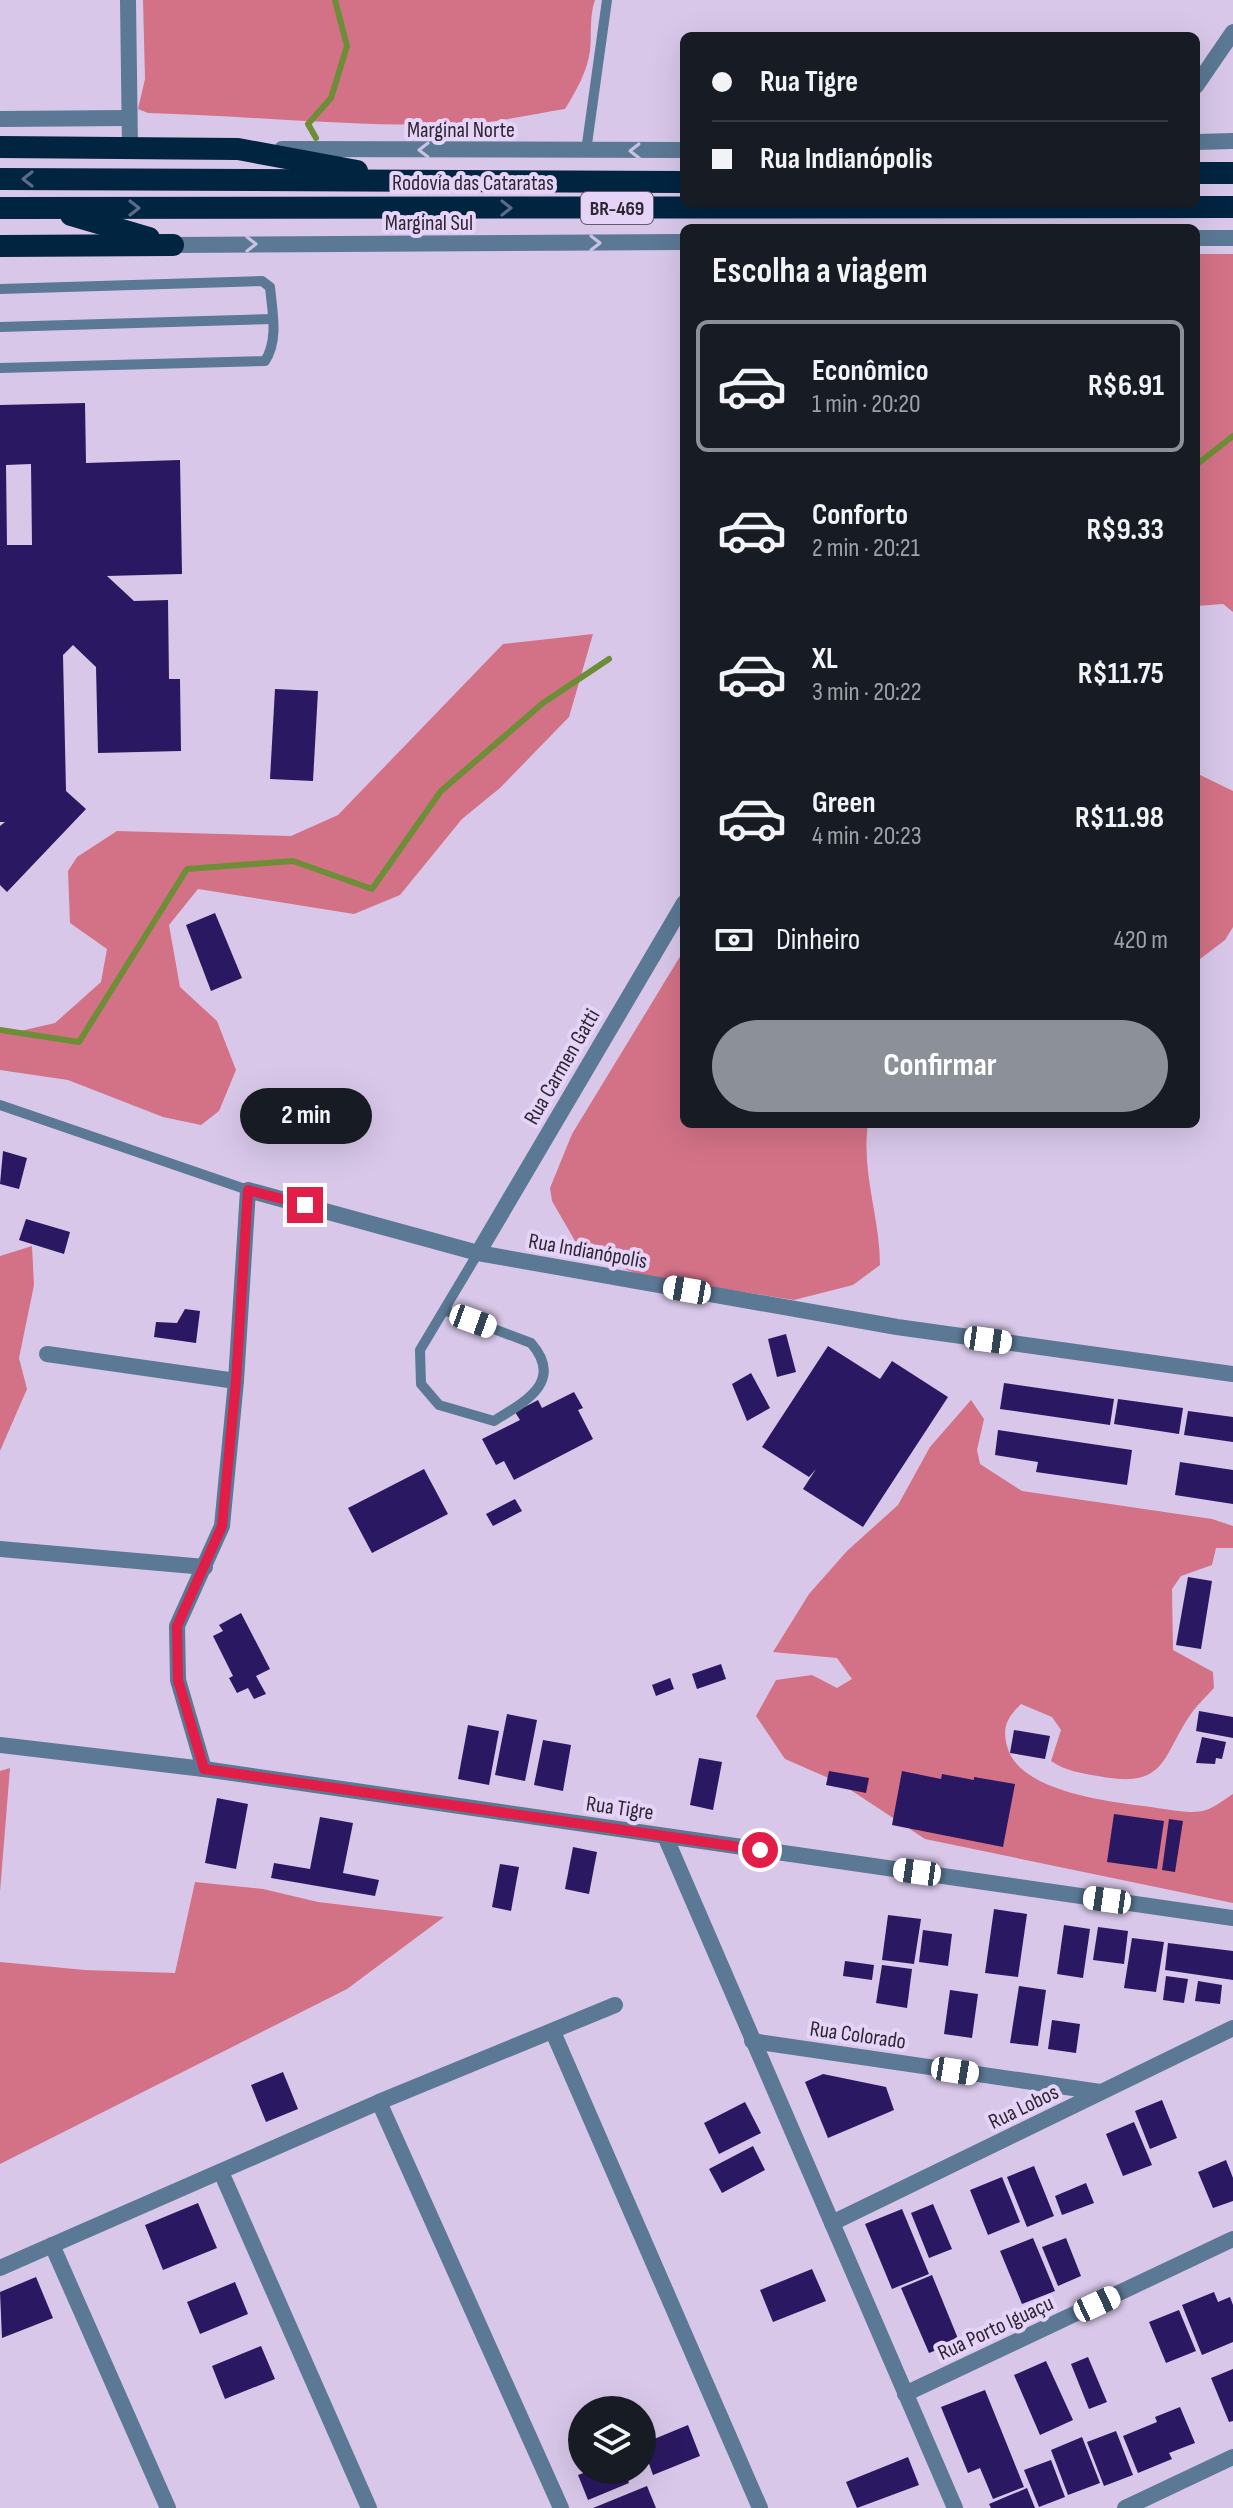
<!DOCTYPE html>
<html lang="pt">
<head>
<meta charset="utf-8">
<style>
	:root { --surface:#171b24; --page:#242831; --text:#f1f3f6; --muted:#9ea1a6; --line:#363941; --accent:#8c9099 }
	body { margin:0; font-family:"Sofia Sans Condensed",sans-serif; background:var(--page); color:var(--text); height:100vh; display:flex; flex-direction:column; font-size:30px; white-space:nowrap }
	* { box-sizing:border-box; margin:0 }
	p { font-size:26px; color:var(--muted) }
	.icon { flex:none; width:44px; height:44px; fill:none; stroke:currentColor; stroke-width:2; stroke-linecap:round; stroke-linejoin:round }
	.map { position:relative; flex:1; overflow:hidden }
	.drawer { position:absolute; left:680px; top:224px; width:520px; height:904px; display:flex; flex-direction:column; background:var(--surface); border-radius:12px; box-shadow:0 8px 32px #0002 }
	.drawer>* { flex:none }
	.top-card { position:absolute; left:680px; top:32px; width:520px; height:176px; border-radius:12px; box-shadow:0 8px 32px #0002; display:grid; align-content:center; height:176px; padding:0 32px; background:var(--surface) }
	.tools { position:absolute; left:568px; top:2396px; display:grid; gap:16px }
	.tools a { display:grid; place-items:center; width:88px; height:88px; border-radius:50%; background:var(--surface); box-shadow:0 8px 32px #0002; font-size:40px }
	.end { position:absolute; width:36px; height:36px; margin:-18px; border:10px solid #e11d48; background:#fff; box-shadow:0 0 0 4px #fff }
	.from { border-radius:50% }
	.bubble { position:absolute; height:56px; border-radius:28px; background:var(--surface); box-shadow:0 8px 32px #0002; font-size:26px; font-weight:700; line-height:56px; text-align:center }
	.car { position:absolute; width:24px; height:48px; margin:-24px -12px; border-radius:10px; box-shadow:0 0 6px 2px #0007; background:linear-gradient(#fff 24%,#345 0 40%,#fff 0 76%,#345 0 86%,#fff 0) }
	.top-card b { display:flex; align-items:center; gap:28px; height:76px; font-size:30px }
	.top-card b+b { border-top:2px solid var(--line) }
	.top-card i { width:20px; height:20px; background:var(--text) }
	ul { padding:0; list-style:none }
	li { display:flex; align-items:center; gap:24px; height:132px; margin:0 16px 12px; padding:0 16px; border:4px solid transparent; border-radius:12px }
	li div { flex:1 }
	li b { display:block; font-size:30px }
	li em { font-style:normal; font-weight:700 }
	li.on { border-color:var(--accent) }
	li>.icon { width:72px; height:72px; stroke-width:1.5 }
	h2 { padding:0 32px; font-size:36px; line-height:96px }
	.pay { display:flex; align-items:center; gap:20px; height:88px; padding:0 32px; font-size:30px }
	.pay p { margin-inline-start:auto }
	.primary-button { display:flex; gap:16px; margin-top:auto; padding:16px 32px }
	.primary-button a { flex:1; height:92px; border-radius:48px; background:var(--accent); color:#fff; font-size:32px; font-weight:700; line-height:92px; text-align:center }
	.map>svg:first-child { display:block }
	.forest { fill:#d37287 }
	.lines { fill:none; stroke-linecap:round; stroke-linejoin:round }
	.stream { stroke:#6d8e36; stroke-width:6 }
	.building { fill:#2b1862; fill-rule:evenodd }
	.service { stroke:#5b7894; stroke-width:10 }
	.minor { stroke:#5b7894; stroke-width:16 }
	.tertiary { stroke:#5b7894; stroke-width:16 }
	.trunk { stroke:#012441; stroke-width:22 }
	.oneway { stroke:#c9c2e3 }
	.oneway2 { stroke:#5c6a8a }
	.route { stroke:#e11d48; stroke-width:10 }
	.labels { text-anchor:middle; stroke-width:8; stroke-linejoin:round; paint-order:stroke }
	.shield { fill:#e5d4f7; stroke:#645a6e; stroke-width:2 }
	.shield-label { font-size:20px; font-weight:bold; fill:#2d2633 }
	.street-label { font-size:22px; fill:#2d2633; stroke:#e5d4f7 }
</style>
</head>
<body>
<div class="map">
<svg width="1233" height="2508" viewBox="0 0 1233 2508">
	<rect width="100%" height="100%" fill="#d8c7e9"/>
	<g class="forest">
		<path d="M 143,0 L 595,0 C 589,18 592,33 590,51 C 587,72 576,91 565,109 C 533,114 500,122 468,124 C 361,128 254,116 148,113 L 138,109 L 145,79 Z"/>
		<path d="M 1196,254 L 1233,254 L 1233,612 L 1223,604 L 1196,606 Z"/>
		<path d="M 593,634 L 569,717 L 500,788 L 462,819 L 400,895 L 354,914 L 198,889 L 169,925 L 180,987 L 217,1021 L 236,1070 L 219,1111 L 201,1125 L 163,1117 L 68,1080 L 0,1070 L 0,1031 L 16,1032 L 55,1023 L 101,982 L 107,949 L 70,923 L 68,871 L 77,857 L 117,831 L 291,836 L 338,815 L 503,644 Z"/>
		<path d="M 1196,773 L 1233,791 L 1233,927 L 1225,940 L 1196,962 Z"/>
		<path d="M 684,950 L 684,1124 L 868,1124 C 861,1172 880,1217 880,1265 L 853,1285 L 794,1300 L 643,1276 L 582,1253 L 552,1201 L 550,1188 L 572,1134 Z"/>
		<path d="M 32,1246 L 34,1285 L 19,1358 L 27,1389 L 0,1451 L 0,1256 Z"/>
		<path d="M 971,1400 L 984,1419 L 977,1450 L 980,1464 L 1022,1491 L 1212,1519 L 1233,1526 L 1233,1548 L 1216,1548 L 1212,1565 L 1181,1576 L 1172,1589 L 1173,1650 L 1213,1672 L 1214,1688 C 1207,1696 1199,1703 1193,1711 C 1161,1755 1169,1790 1098,1776 C 1080,1773 1066,1771 1051,1761 L 1061,1730 L 1052,1717 L 1021,1704 C 1007,1718 1002,1727 1007,1746 C 1018,1792 1111,1802 1151,1807 C 1168,1809 1190,1815 1206,1810 C 1215,1807 1225,1799 1233,1794 L 1233,1903 L 925,1839 L 840,1783 L 785,1759 L 756,1716 L 776,1680 L 812,1675 L 837,1688 L 852,1679 L 837,1658 L 773,1652 L 809,1594 L 847,1551 L 898,1505 L 930,1447 Z"/>
		<path d="M 10,1768 L 0,1892 L 0,1771 Z"/>
		<path d="M 195,1882 L 263,1889 L 318,1902 L 444,1917 L 347,1989 L 0,2164 L 0,1962 L 85,1970 L 175,1973 Z"/>
	</g>
	<g class="lines">
		<g class="stream">
			<path d="M 316,138 L 308,124 L 331,98 L 347,46 L 335,0"/>
			<path d="M 1196,465 L 1233,436"/>
			<path d="M 0,1030 L 79,1042 L 187,869 L 293,861 L 372,889 L 441,791 L 543,703 L 609,659"/>
		</g>
	</g>
	<g class="building">
		<path d="M 85,403 L 86,463 L 180,460 L 182,574 L 107,576 L 134,601 L 168,600 L 169,679 L 180,679 L 181,751 L 98,753 L 96,667 L 73,645 L 63,655 L 66,791 L 86,809 L 7,892 L 0,885 L 0,826 L 5,822 L 0,822 L 0,405 ZM 31,464 L 32,545 L 7,545 L 6,465 Z"/>
		<path d="M 275,689 L 318,691 L 313,781 L 270,779 Z"/>
		<path d="M 215,913 L 242,978 L 211,991 L 186,925 Z"/>
		<path d="M 3,1151 L 27,1158 L 19,1189 L 0,1184 Z"/>
		<path d="M 26,1219 L 70,1232 L 64,1254 L 19,1240 Z"/>
		<path d="M 185,1309 L 200,1311 L 196,1343 L 154,1337 L 156,1322 L 177,1323 Z"/>
		<path d="M 786,1334 L 796,1372 L 777,1377 L 768,1339 Z"/>
		<path d="M 828,1346 L 880,1379 L 892,1361 L 948,1397 L 863,1527 L 803,1489 L 816,1469 L 809,1477 L 762,1447 Z"/>
		<path d="M 751,1373 L 770,1408 L 747,1421 L 732,1384 Z"/>
		<path d="M 1004,1383 L 1114,1399 L 1110,1425 L 1000,1409 Z"/>
		<path d="M 574,1392 L 583,1408 L 578,1410 L 593,1439 L 514,1480 L 504,1461 L 496,1465 L 482,1439 L 520,1420 L 515,1412 L 538,1400 L 542,1408 Z"/>
		<path d="M 1118,1399 L 1183,1408 L 1179,1434 L 1114,1424 Z"/>
		<path d="M 1188,1411 L 1233,1417 L 1233,1442 L 1184,1435 Z"/>
		<path d="M 998,1430 L 1132,1450 L 1127,1485 L 1036,1472 L 1038,1462 L 995,1455 Z"/>
		<path d="M 1180,1462 L 1233,1470 L 1233,1504 L 1175,1495 Z"/>
		<path d="M 424,1469 L 448,1514 L 372,1553 L 348,1508 Z"/>
		<path d="M 515,1499 L 522,1511 L 493,1526 L 486,1514 Z"/>
		<path d="M 1188,1577 L 1212,1581 L 1201,1649 L 1176,1645 Z"/>
		<path d="M 241,1613 L 270,1669 L 256,1676 L 266,1694 L 254,1699 L 248,1688 L 237,1693 L 229,1678 L 233,1676 L 213,1636 L 223,1631 L 219,1625 Z"/>
		<path d="M 721,1664 L 726,1679 L 697,1689 L 692,1674 Z"/>
		<path d="M 670,1678 L 674,1689 L 656,1696 L 652,1685 Z"/>
		<path d="M 1199,1711 L 1233,1717 L 1233,1738 L 1196,1731 Z"/>
		<path d="M 507,1714 L 537,1720 L 525,1781 L 495,1775 Z"/>
		<path d="M 468,1725 L 499,1731 L 489,1785 L 458,1779 Z"/>
		<path d="M 1014,1730 L 1050,1736 L 1045,1759 L 1010,1753 Z"/>
		<path d="M 1202,1737 L 1226,1742 L 1222,1759 L 1216,1758 L 1215,1764 L 1196,1763 Z"/>
		<path d="M 543,1740 L 571,1745 L 563,1791 L 534,1785 Z"/>
		<path d="M 699,1758 L 722,1762 L 713,1810 L 690,1805 Z"/>
		<path d="M 829,1771 L 869,1778 L 866,1793 L 826,1785 Z"/>
		<path d="M 902,1771 L 941,1779 L 942,1774 L 974,1780 L 974,1777 L 1015,1784 L 1003,1847 L 892,1825 Z"/>
		<path d="M 217,1798 L 248,1804 L 236,1869 L 205,1863 Z"/>
		<path d="M 1114,1814 L 1164,1821 L 1157,1869 L 1107,1862 Z"/>
		<path d="M 320,1817 L 353,1823 L 343,1873 L 379,1880 L 375,1896 L 271,1878 L 274,1863 L 310,1869 Z"/>
		<path d="M 1169,1819 L 1183,1821 L 1175,1872 L 1162,1870 Z"/>
		<path d="M 573,1847 L 597,1852 L 589,1894 L 565,1889 Z"/>
		<path d="M 500,1864 L 519,1867 L 511,1911 L 492,1907 Z"/>
		<path d="M 994,1909 L 1027,1914 L 1018,1977 L 985,1973 Z"/>
		<path d="M 888,1915 L 921,1919 L 914,1964 L 882,1960 Z"/>
		<path d="M 1064,1925 L 1090,1929 L 1083,1978 L 1057,1974 Z"/>
		<path d="M 1098,1927 L 1128,1931 L 1124,1964 L 1093,1960 Z"/>
		<path d="M 923,1930 L 952,1934 L 948,1966 L 919,1962 Z"/>
		<path d="M 1132,1938 L 1164,1942 L 1156,1992 L 1124,1988 Z"/>
		<path d="M 1168,1943 L 1233,1951 L 1233,1980 L 1165,1970 Z"/>
		<path d="M 845,1961 L 874,1965 L 872,1980 L 843,1976 Z"/>
		<path d="M 882,1965 L 912,1969 L 907,2008 L 876,2003 Z"/>
		<path d="M 1166,1976 L 1188,1979 L 1184,2003 L 1163,2000 Z"/>
		<path d="M 1198,1981 L 1222,1985 L 1220,2004 L 1195,2001 Z"/>
		<path d="M 1019,1986 L 1046,1990 L 1038,2046 L 1010,2043 Z"/>
		<path d="M 950,1990 L 978,1994 L 972,2038 L 944,2034 Z"/>
		<path d="M 1052,2020 L 1080,2024 L 1076,2053 L 1048,2049 Z"/>
		<path d="M 283,2072 L 298,2109 L 266,2122 L 251,2085 Z"/>
		<path d="M 823,2074 L 886,2087 L 894,2110 L 828,2138 L 805,2082 Z"/>
		<path d="M 1162,2100 L 1177,2138 L 1150,2149 L 1135,2111 Z"/>
		<path d="M 745,2102 L 761,2133 L 719,2154 L 704,2123 Z"/>
		<path d="M 1134,2122 L 1152,2165 L 1123,2176 L 1106,2134 Z"/>
		<path d="M 753,2146 L 765,2170 L 722,2193 L 709,2169 Z"/>
		<path d="M 1226,2160 L 1233,2178 L 1233,2201 L 1213,2208 L 1198,2172 Z"/>
		<path d="M 1034,2166 L 1054,2216 L 1027,2227 L 1007,2177 Z"/>
		<path d="M 1002,2177 L 1020,2222 L 988,2235 L 970,2190 Z"/>
		<path d="M 1086,2183 L 1094,2203 L 1062,2215 L 1055,2196 Z"/>
		<path d="M 198,2203 L 217,2248 L 163,2270 L 145,2225 Z"/>
		<path d="M 933,2204 L 952,2249 L 929,2258 L 911,2213 Z"/>
		<path d="M 902,2209 L 929,2274 L 892,2289 L 865,2224 Z"/>
		<path d="M 1033,2238 L 1055,2291 L 1022,2304 L 1000,2251 Z"/>
		<path d="M 1066,2238 L 1081,2276 L 1058,2286 L 1042,2247 Z"/>
		<path d="M 812,2269 L 826,2301 L 773,2322 L 760,2290 Z"/>
		<path d="M 932,2275 L 959,2341 L 929,2353 L 901,2288 Z"/>
		<path d="M 36,2277 L 53,2318 L 2,2338 L 0,2292 Z"/>
		<path d="M 235,2282 L 248,2314 L 200,2334 L 187,2302 Z"/>
		<path d="M 1214,2292 L 1218,2302 L 1230,2297 L 1233,2305 L 1233,2342 L 1202,2355 L 1182,2305 Z"/>
		<path d="M 1179,2310 L 1196,2351 L 1166,2363 L 1149,2322 Z"/>
		<path d="M 261,2346 L 275,2379 L 225,2399 L 212,2366 Z"/>
		<path d="M 1088,2357 L 1107,2402 L 1089,2409 L 1071,2364 Z"/>
		<path d="M 1046,2361 L 1073,2420 L 1040,2435 L 1014,2375 Z"/>
		<path d="M 1233,2369 L 1233,2421 L 1229,2422 L 1211,2378 Z"/>
		<path d="M 985,2390 L 1024,2487 L 993,2499 L 980,2468 L 968,2473 L 941,2407 Z"/>
		<path d="M 1180,2407 L 1195,2443 L 1169,2453 L 1172,2459 L 1138,2473 L 1123,2436 L 1157,2422 L 1155,2417 Z"/>
		<path d="M 688,2425 L 700,2456 L 653,2475 L 642,2444 Z"/>
		<path d="M 1116,2431 L 1133,2475 L 1104,2486 L 1087,2442 Z"/>
		<path d="M 1082,2437 L 1100,2483 L 1068,2495 L 1051,2450 Z"/>
		<path d="M 908,2457 L 919,2485 L 857,2508 L 846,2482 Z"/>
		<path d="M 1051,2460 L 1065,2497 L 1039,2507 L 1024,2470 Z"/>
		<path d="M 591,2470 L 624,2470 L 629,2483 L 588,2500 L 578,2475 Z"/>
		<path d="M 647,2486 L 656,2508 L 593,2508 Z"/>
		<path d="M 1027,2488 L 1035,2508 L 991,2508 L 989,2504 Z"/>
	</g>
	<g class="lines">
		<g class="service">
			<path d="M 586,151 L 607,0"/>
			<path d="M 0,289 L 262,281 L 270,287 C 272,310 279,340 265,361 L 0,368"/>
			<path d="M 0,327 L 273,319"/>
			<path d="M 0,1105 L 248,1190"/>
			<path d="M 444,1310 L 531,1343 C 565,1382 524,1402 494,1421 L 439,1405 L 421,1384 L 420,1350 L 478,1253"/>
		</g>
		<g class="minor">
			<path d="M 128,0 L 130,148"/>
			<path d="M 1196,86 L 1233,32"/>
			<path d="M 0,119 L 129,118"/>
			<path d="M 47,1354 L 236,1381"/>
			<path d="M 0,1549 L 205,1567"/>
			<path d="M 0,1745 L 204,1769 L 1233,1918"/>
			<path d="M 204,1769 L 178,1680 L 177,1626 L 222,1526 L 236,1381 L 248,1190 L 478,1253 L 684,903"/>
			<path d="M 665,1836 L 955,2508"/>
			<path d="M 553,2032 L 760,2508"/>
			<path d="M 752,2041 L 1100,2092"/>
			<path d="M 379,2102 L 561,2508"/>
			<path d="M 221,2172 L 369,2508"/>
			<path d="M 832,2223 L 1233,2028"/>
			<path d="M 52,2245 L 168,2508"/>
			<path d="M 0,2268 L 379,2102 L 615,2005"/>
			<path d="M 905,2394 L 1233,2239"/>
			<path d="M 1125,2508 L 1233,2457"/>
		</g>
		<g class="tertiary">
			<path d="M 1196,142 L 1233,141"/>
			<path d="M 282,149 L 684,150"/>
			<path d="M 1196,238 L 1233,238"/>
			<path d="M 173,245 L 684,242"/>
			<path d="M 478,1253 L 897,1327 L 1233,1374"/>
		</g>
		<g class="trunk">
			<path d="M 0,147 L 238,149 L 357,171"/>
			<path d="M 1196,173 L 1233,173"/>
			<path d="M 0,179 L 684,182"/>
			<path d="M 0,208 L 1233,207"/>
			<path d="M 71,215 L 149,238"/>
			<path d="M 0,246 L 173,245"/>
		</g>
	</g>
	<defs><path id="oneway-chevron" d="M-2-3.5L2.5 0L-2 3.5" fill="none" stroke-width="1.6" stroke-linecap="round" stroke-linejoin="round" transform="scale(2)"/></defs>
	<g class="oneway">
		<use href="#oneway-chevron" transform="translate(424 150) rotate(-180)"/>
		<use href="#oneway-chevron" transform="translate(635 151) rotate(179)"/>
		<use href="#oneway-chevron" transform="translate(595 243)"/>
		<use href="#oneway-chevron" transform="translate(251 244)"/>
	</g>
	<g class="oneway2">
		<use href="#oneway-chevron" transform="translate(28 179) rotate(-180)"/>
		<use href="#oneway-chevron" transform="translate(134 208)"/>
		<use href="#oneway-chevron" transform="translate(506 208)"/>
	</g>
	<g class="lines">
		<path class="route" d="M 305,1205 L 248,1190 L 236,1381 L 222,1526 L 177,1626 L 178,1680 L 204,1769 L 760,1850"/>
	</g>
	<g class="labels">
		<rect class="shield" x="581" y="192" width="72" height="32" rx="6"/>
		<g class="shield-label">
			<text x="617" y="215">BR-469</text>
		</g>
		<g class="street-label">
			<text x="461" y="137">Marginal Norte</text>
			<text x="473" y="190">Rodovía das Cataratas</text>
			<text x="429" y="230">Marginal Sul</text>
			<text transform="translate(561 1066) rotate(-60)" y="8">Rua Carmen Gatti</text>
			<text transform="translate(588 1250) rotate(10)" y="8">Rua Indianópolis</text>
			<text transform="translate(620 1807) rotate(8)" y="8">Rua Tigre</text>
			<text transform="translate(858 2034) rotate(8)" y="8">Rua Colorado</text>
			<text transform="translate(1023 2106) rotate(-26)" y="8">Rua Lobos</text>
			<text transform="translate(995 2327) rotate(-25)" y="8">Rua Porto Iguaçu</text>
		</g>
	</g>
</svg>
<div class="tools">
<a><svg class="icon" aria-label="layers" viewBox="0 0 24 24"><path d="M12 4l9 5-9 5-9-5zM3 14l9 5 9-5"/></svg></a>
</div>
<i class="end from" style="left:760px;top:1850px"></i>
<i class="end" style="left:305px;top:1205px"></i>
<div class="bubble" style="left:240px;top:1088px;width:132px">2 min</div>
<i class="car" style="left:687px;top:1290px;rotate:280deg"></i>
<i class="car" style="left:473px;top:1321px;rotate:110deg"></i>
<i class="car" style="left:988px;top:1340px;rotate:98deg"></i>
<i class="car" style="left:917px;top:1872px;rotate:278deg"></i>
<i class="car" style="left:1107px;top:1900px;rotate:278deg"></i>
<i class="car" style="left:955px;top:2071px;rotate:99deg"></i>
<i class="car" style="left:1097px;top:2304px;rotate:65deg"></i>
<div class="top-card">
<b><i class="from"></i>Rua Tigre</b>
<b><i></i>Rua Indianópolis</b>
</div>
<section class="drawer">
<h2>Escolha a viagem</h2>
<ul>
<li class="on"><svg class="icon" aria-label="car" viewBox="0 0 24 24"><path d="M5 17H2v-5l4-1 3-4h7l3 4 3 1v5h-3M9 17h6M6 11h13"/><circle cx="7" cy="17" r="2"/><circle cx="17" cy="17" r="2"/></svg><div><b>Econômico</b><p>1 min · 20:20</p></div><em>R$6.91</em></li>
<li><svg class="icon" aria-label="car" viewBox="0 0 24 24"><path d="M5 17H2v-5l4-1 3-4h7l3 4 3 1v5h-3M9 17h6M6 11h13"/><circle cx="7" cy="17" r="2"/><circle cx="17" cy="17" r="2"/></svg><div><b>Conforto</b><p>2 min · 20:21</p></div><em>R$9.33</em></li>
<li><svg class="icon" aria-label="car" viewBox="0 0 24 24"><path d="M5 17H2v-5l4-1 3-4h7l3 4 3 1v5h-3M9 17h6M6 11h13"/><circle cx="7" cy="17" r="2"/><circle cx="17" cy="17" r="2"/></svg><div><b>XL</b><p>3 min · 20:22</p></div><em>R$11.75</em></li>
<li><svg class="icon" aria-label="car" viewBox="0 0 24 24"><path d="M5 17H2v-5l4-1 3-4h7l3 4 3 1v5h-3M9 17h6M6 11h13"/><circle cx="7" cy="17" r="2"/><circle cx="17" cy="17" r="2"/></svg><div><b>Green</b><p>4 min · 20:23</p></div><em>R$11.98</em></li>
</ul>
<div class="pay"><svg class="icon" aria-label="cash" viewBox="0 0 24 24"><path d="M3 7h18v10H3z"/><circle cx="12" cy="12" r="2"/></svg>Dinheiro<p>420 m</p></div>
<div class="primary-button"><a>Confirmar</a></div>
</section>
</div>
</body>
</html>
